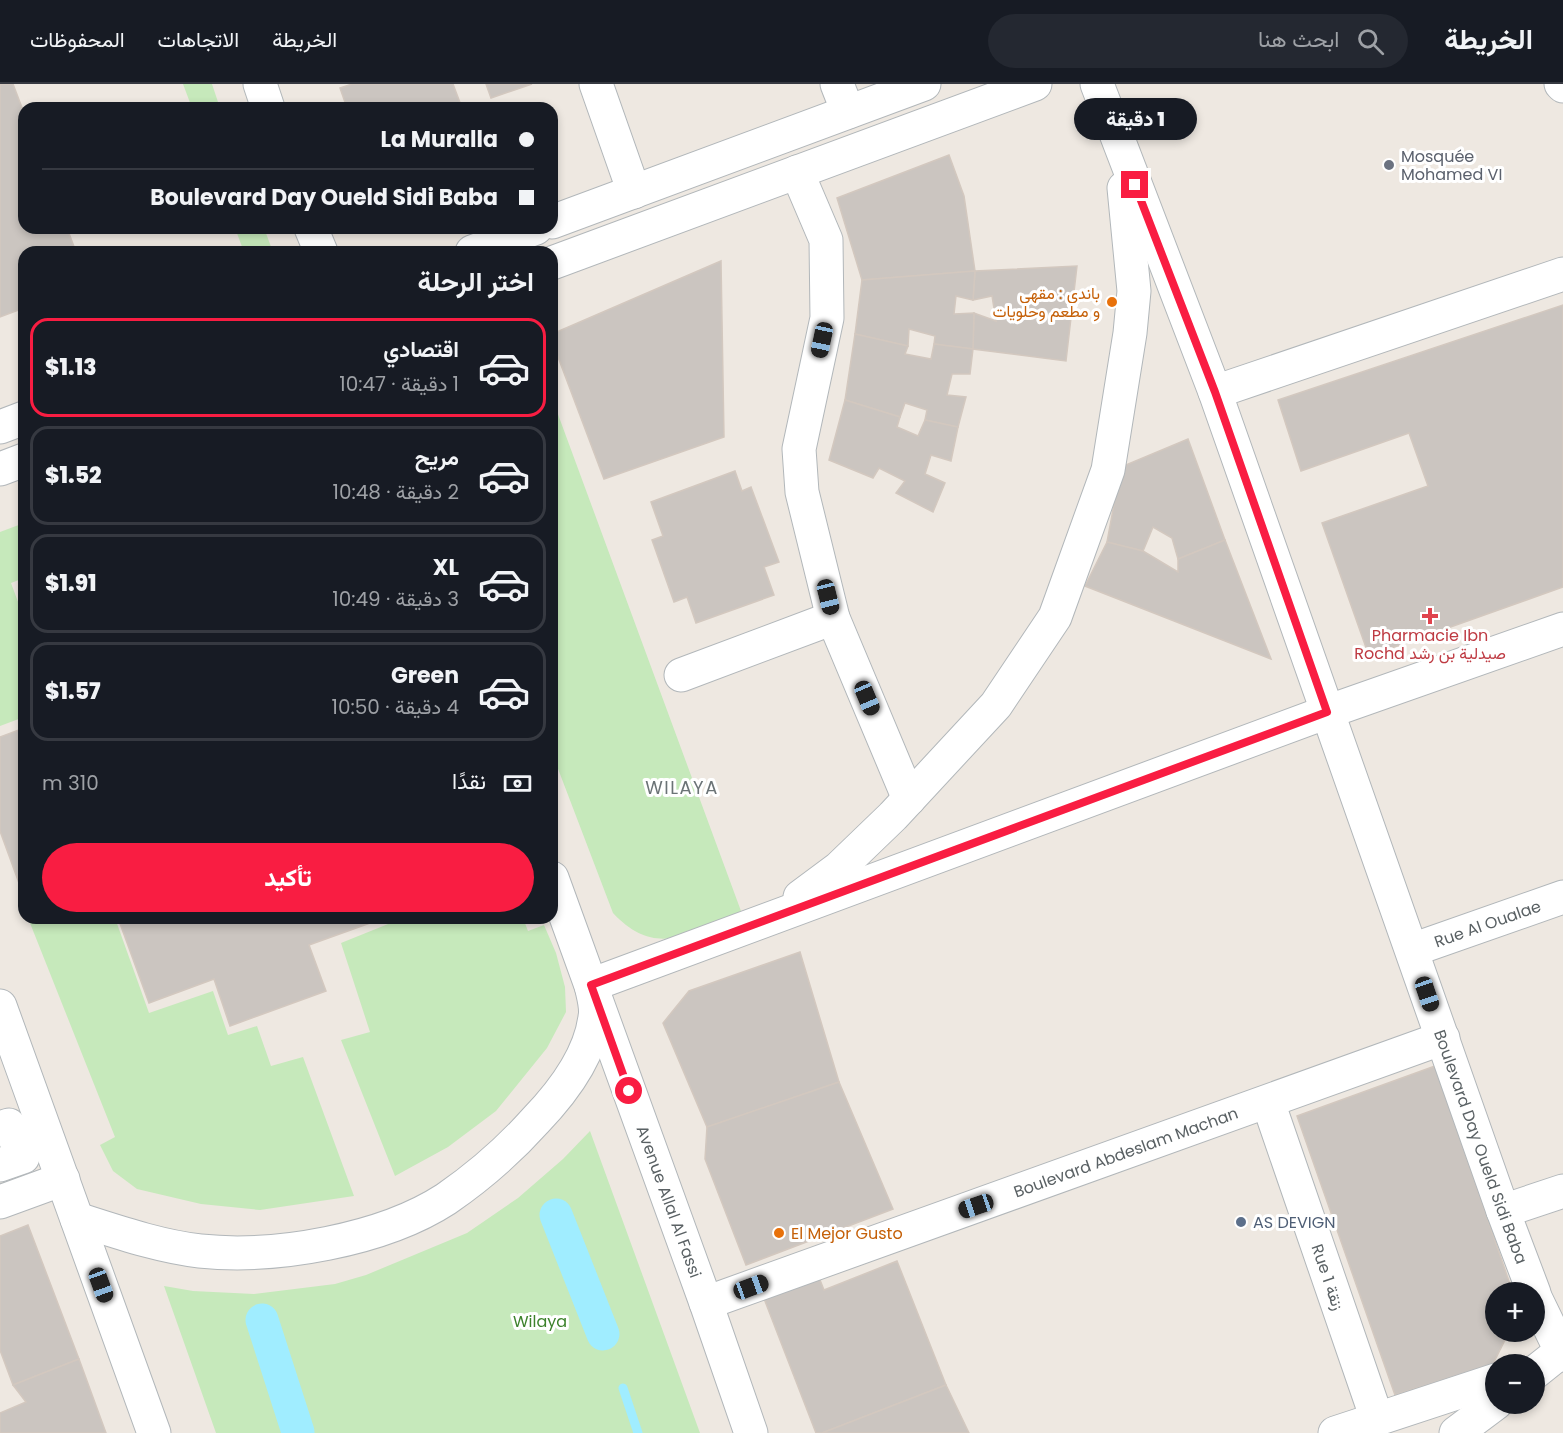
<!DOCTYPE html>
<html lang="ar">
<head>
<meta charset="utf-8">
<style>
	:root { --surface:#171b24; --page:#242831; --text:#f1f3f6; --muted:#9ea1a6; --line:#363941; --accent:#f91d42 }
	body { margin:0; font-family:Poppins,Vazirmatn,sans-serif; background:var(--page); color:var(--text); direction:rtl; height:100vh; display:flex; flex-direction:column; font-size:22px; white-space:nowrap }
	* { box-sizing:border-box; margin:0 }
	p { font-size:20px; color:var(--muted) }
	.icon { flex:none; width:33px; height:33px; fill:none; stroke:currentColor; stroke-width:2; stroke-linecap:round; stroke-linejoin:round }
	.map { position:relative; flex:1; overflow:hidden; direction:ltr }
	.drawer { position:absolute; left:18px; top:162px; width:540px; height:678px; display:flex; flex-direction:column; background:var(--surface); border-radius:18px; box-shadow:0 3px 9px #0003; direction:rtl }
	.drawer>* { flex:none }
	.guide { position:absolute; left:18px; top:18px; width:540px; height:132px; border-radius:18px; box-shadow:0 3px 9px #0003; direction:rtl; display:grid; align-content:center; height:132px; padding:0 24px; background:var(--surface) }
	.buttons { position:absolute; left:1485px; top:1198px; display:grid; gap:12px }
	.buttons a { display:grid; place-items:center; width:60px; height:60px; border-radius:50%; background:var(--surface); box-shadow:0 3px 9px #0003; font-size:30px }
	.end { position:absolute; width:27px; height:27px; margin:-14px; border:8px solid #f91d42; background:#fff; box-shadow:0 0 0 3px #fff }
	.from { border-radius:50% }
	.bubble { position:absolute; height:42px; border-radius:21px; background:var(--surface); box-shadow:0 3px 9px #0003; font-size:20px; font-weight:800; line-height:42px; text-align:center; direction:rtl }
	.car { position:absolute; width:18px; height:36px; margin:-18px -9px; border-radius:8px; box-shadow:0 0 4px 2px #0007; background:linear-gradient(#222 24%,#8ab4d8 0 40%,#222 0 76%,#8ab4d8 0 86%,#222 0) }
	.guide b { display:flex; align-items:center; gap:21px; height:57px; font-size:22px }
	.guide b+b { border-top:2px solid var(--line) }
	.guide i { width:15px; height:15px; background:var(--text) }
	ul { padding:0; list-style:none }
	li { display:flex; align-items:center; gap:18px; height:99px; margin:0 12px 9px; padding:0 12px; border:3px solid var(--line); border-radius:18px }
	li div { flex:1 }
	li b { display:block; font-size:22px }
	li em { font-style:normal; font-weight:800 }
	li.on { border-color:var(--accent) }
	li>.icon { width:54px; height:54px; stroke-width:1.5 }
	h2 { padding:0 24px; font-size:27px; line-height:72px }
	.pay { display:flex; align-items:center; gap:15px; height:66px; padding:0 24px; font-size:22px }
	.pay p { margin-inline-start:auto }
	.cta { display:flex; gap:12px; margin-top:auto; padding:12px 24px }
	.cta a { flex:1; height:69px; border-radius:36px; background:var(--accent); color:#fff; font-size:24px; font-weight:800; line-height:69px; text-align:center }
	header { display:flex; align-items:center; gap:36px; box-sizing:border-box; height:84px; padding:0 30px; background:var(--surface); border-bottom:2px solid var(--line) }
	header strong { font-size:28px }
	nav { display:flex; gap:33px; margin-inline-start:auto; font-size:21px }
	.search { width:420px; height:54px; background:var(--page); display:flex; align-items:center; gap:15px; box-sizing:border-box; padding:0 21px; border-radius:33px; color:var(--muted); font-size:22px }
	.map>svg:first-child { display:block }
	.green { fill:#c6e9bb }
	.lines { fill:none; stroke-linecap:round; stroke-linejoin:round }
	.stream { stroke:#a0edff; stroke-width:9 }
	.canal { stroke:#a0edff; stroke-width:33 }
	.building { fill:#cbc5c0; stroke:#d3c8bf; stroke-width:1.5 }
	.minor-casing { stroke:#b2b7ba; stroke-width:35 }
	.minor { stroke:#fff; stroke-width:33 }
	.route { stroke:#f91d42; stroke-width:8 }
	.worship-dot { fill:#6b7280; stroke:#fff; stroke-width:2 }
	.food-dot { fill:#e8710a; stroke:#fff; stroke-width:2 }
	.health-dot { fill:#e0444e; stroke:#fff; stroke-width:2 }
	.service-dot { fill:#5c6f8a; stroke:#fff; stroke-width:2 }
	.labels { text-anchor:middle; stroke-width:6; stroke-linejoin:round; paint-order:stroke }
	.worship-label { font-size:16px; fill:#5b616d; stroke:#fff; text-anchor:start }
	.food-label { font-size:16px; fill:#c56008; stroke:#fff; text-anchor:end }
	.health-label { font-size:16px; fill:#be3a42; stroke:#fff }
	.street-label { font-size:16px; fill:#5a6164; stroke:#fff }
	.service-label { font-size:16px; fill:#4e5e75; stroke:#fff; text-anchor:start }
	.park-label { font-size:16px; fill:#3d822c; stroke:#fff }
	.neighbourhood-label { font-size:18px; letter-spacing:1.5px; fill:#6b7376; stroke:#fff }
</style>
</head>
<body>
<header>
<strong>الخريطة</strong>
<div class="search"><svg class="icon" aria-label="search" viewBox="0 0 24 24"><circle cx="10" cy="10" r="6"/><path d="M15 15l6 6"/></svg>ابحث هنا</div>
<nav><a>الخريطة</a><a>الاتجاهات</a><a>المحفوظات</a></nav>
</header>
<div class="map">
<svg width="1563" height="1349" viewBox="0 0 1563 1349">
	<rect width="100%" height="100%" fill="#eee8e1"/>
	<g class="green">
		<path d="M 183,0 L 212,0 L 220,24 L 192,24 Z"/>
		<path d="M 235,144 L 264,144 L 273,168 L 244,168 Z"/>
		<path d="M 552,314 L 741,827 C 692,848 657,876 613,829 L 552,669 Z"/>
		<path d="M 24,439 L 24,494 L 11,499 L 24,534 L 24,633 L 0,642 L 0,448 Z"/>
		<path d="M 28,834 L 115,834 L 149,929 L 213,907 L 228,951 L 257,942 L 271,982 L 303,973 L 354,1112 L 260,1126 L 201,1120 L 137,1105 L 113,1087 L 100,1061 L 115,1053 Z"/>
		<path d="M 403,834 L 523,834 L 528,847 L 544,841 L 556,869 L 565,903 L 566,928 L 547,964 L 496,1027 L 448,1063 L 395,1092 L 341,956 L 370,948 L 341,859 Z"/>
		<path d="M 590,1047 L 700,1349 L 216,1349 L 164,1202 L 193,1207 L 254,1210 L 335,1200 L 366,1191 L 467,1149 L 518,1114 L 563,1075 Z"/>
	</g>
	<g class="lines">
		<path class="stream" d="M 623,1304 L 638,1349"/>
		<g class="canal">
			<path d="M 556,1131 L 603,1250"/>
			<path d="M 262,1236 L 298,1348"/>
		</g>
	</g>
	<g class="building">
		<path d="M 0,0 L 13,0 L 24,29 L 24,144 L 67,144 L 76,168 L 24,168 L 24,224 L 0,233 Z"/>
		<path d="M 352,0 L 453,0 L 462,24 L 347,24 L 340,4 Z"/>
		<path d="M 486,0 L 532,0 L 491,14 Z"/>
		<path d="M 949,71 L 964,112 L 975,187 L 862,196 L 837,114 Z"/>
		<path d="M 721,177 L 724,353 L 604,395 L 552,257 L 552,250 Z"/>
		<path d="M 1077,182 L 1066,277 L 973,265 L 974,229 L 996,237 L 992,212 L 973,216 L 975,187 Z"/>
		<path d="M 975,187 L 973,216 L 956,212 L 954,230 L 974,229 L 973,265 L 934,260 L 935,252 L 909,245 L 908,262 L 855,250 L 862,196 Z"/>
		<path d="M 1563,221 L 1563,503 L 1369,572 L 1322,439 L 1428,402 L 1409,349 L 1301,387 L 1278,316 Z"/>
		<path d="M 855,250 L 908,262 L 905,270 L 931,275 L 934,260 L 973,265 L 970,290 L 952,290 L 947,311 L 966,313 L 958,343 L 925,336 L 927,326 L 905,319 L 900,333 L 845,316 Z"/>
		<path d="M 845,316 L 900,333 L 897,343 L 918,352 L 925,336 L 958,343 L 951,377 L 931,371 L 925,390 L 945,399 L 933,428 L 896,409 L 905,397 L 879,384 L 873,394 L 829,376 Z"/>
		<path d="M 1188,355 L 1225,456 L 1178,475 L 1172,454 L 1153,443 L 1143,467 L 1107,458 L 1121,383 Z"/>
		<path d="M 735,387 L 742,407 L 751,403 L 779,478 L 764,483 L 774,511 L 696,539 L 687,513 L 674,518 L 652,456 L 663,452 L 651,418 Z"/>
		<path d="M 1225,456 L 1271,575 L 1085,502 L 1107,458 L 1143,467 L 1178,488 L 1178,475 Z"/>
		<path d="M 24,644 L 24,797 L 19,799 L 0,747 L 0,653 Z"/>
		<path d="M 118,834 L 384,834 L 309,861 L 326,907 L 230,942 L 214,895 L 149,919 Z"/>
		<path d="M 800,868 L 839,998 L 707,1043 L 663,939 L 689,907 Z"/>
		<path d="M 1435,982 L 1513,1209 L 1496,1209 L 1496,1248 L 1509,1248 L 1493,1280 L 1395,1311 L 1297,1032 Z"/>
		<path d="M 839,998 L 893,1125 L 746,1181 L 705,1075 L 707,1043 Z"/>
		<path d="M 28,1141 L 79,1275 L 13,1301 L 0,1266 L 0,1152 Z"/>
		<path d="M 897,1177 L 946,1301 L 822,1349 L 816,1349 L 763,1212 L 818,1191 L 824,1206 Z"/>
		<path d="M 79,1275 L 106,1349 L 0,1349 L 0,1329 L 26,1318 L 13,1301 Z"/>
		<path d="M 946,1301 L 969,1349 L 822,1349 Z"/>
	</g>
	<g class="lines">
		<g class="minor-casing">
			<g id="minor">
				<path d="M 260,0 L 268,24"/>
				<path d="M 596,0 L 634,108"/>
				<path d="M 837,0 L 848,28"/>
				<path id="s1" d="M 1097,0 L 1215,308 L 1503,1127 L 1534,1209"/>
				<path d="M 1561,0 L 1563,2"/>
				<path d="M 797,88 L 826,156 L 827,234 L 799,365 L 802,408 L 833,534 L 909,715"/>
				<path d="M 552,138 L 924,0"/>
				<path d="M 311,144 L 321,168"/>
				<path d="M 472,168 L 536,144"/>
				<path d="M 552,179 L 1035,0"/>
				<path d="M 1215,308 L 1563,190"/>
				<path d="M 0,343 L 24,334"/>
				<path d="M 0,385 L 24,376"/>
				<path d="M 681,591 L 833,534"/>
				<path id="s2" d="M 552,794 L 706,1219 L 751,1349"/>
				<path d="M 800,813 L 839,784 L 893,732 L 996,621 L 1055,533 L 1108,386 L 1130,249 L 1134,207 L 1124,104"/>
				<path id="s3" d="M 1412,866 L 1563,813"/>
				<path d="M 0,922 L 154,1349"/>
				<path d="M 1268,1018 L 1377,1335"/>
				<path d="M 0,1044 L 9,1041 L 23,1073 L 0,1081"/>
				<path d="M 0,1118 L 63,1095"/>
				<path d="M 1503,1127 L 1563,1107"/>
				<path d="M 77,1135 C 118,1148 158,1162 200,1167 C 275,1175 383,1156 446,1115 C 478,1093 509,1066 535,1037 C 562,1009 590,973 595,933 C 597,923 593,911 591,901 L 1327,628 L 1563,545"/>
				<path d="M 1534,1211 L 1563,1271"/>
				<path id="s4" d="M 706,1219 L 1443,954"/>
				<path d="M 1534,1289 L 1563,1266"/>
				<path d="M 1335,1349 L 1496,1296"/>
				<path d="M 1456,1349 L 1496,1319"/>
			</g>
		</g>
		<use href="#minor" class="minor"/>
	</g>
	<g class="lines">
		<path class="route" d="M 629,1007 L 591,901 L 1327,628 L 1215,308 L 1135,101"/>
	</g>
	<circle class="worship-dot" cx="1389" cy="81" r="6"/>
	<g class="food-dot">
		<circle cx="1112" cy="218" r="6"/>
		<circle cx="779" cy="1149" r="6"/>
	</g>
	<path class="health-dot" d="M1427 523h6v6h6v6h-6v6h-6v-6h-6v-6h6z"/>
	<circle class="service-dot" cx="1241" cy="1138" r="6"/>
	<g class="labels">
		<g class="worship-label">
			<text x="1401" y="78">Mosquée<tspan x="1401" dy="18">Mohamed VI</tspan></text>
		</g>
		<g class="food-label">
			<text x="1100" y="215">باندي : مقهى<tspan x="1100" dy="18">و مطعم وحلويات</tspan></text>
			<text x="791" y="1155" text-anchor="start">El Mejor Gusto</text>
		</g>
		<g class="health-label">
			<text x="1430" y="557">Pharmacie Ibn<tspan x="1430" dy="18">Rochd صيدلية بن رشد</tspan></text>
		</g>
		<g class="street-label">
			<text dy="6" stroke="none"><textPath href="#s3" startOffset="80">Rue Al Oualae</textPath></text>
			<text dy="6" stroke="none"><textPath href="#s1" startOffset="1130">Boulevard Day Oueld Sidi Baba</textPath></text>
			<text dy="6" stroke="none"><textPath href="#s4" startOffset="446">Boulevard Abdeslam Machan</textPath></text>
			<text dy="6" stroke="none"><textPath href="#s2" startOffset="344">Avenue Allal Al Fassi</textPath></text>
			<text transform="translate(1328 1193) rotate(71)" y="6">Rue 1 زنقة</text>
		</g>
		<g class="service-label">
			<text x="1253" y="1144">AS DEVIGN</text>
		</g>
		<g class="park-label">
			<text x="540" y="1243">Wilaya</text>
		</g>
		<g class="neighbourhood-label">
			<text x="682" y="710">WILAYA</text>
		</g>
	</g>
</svg>
<div class="buttons">
<a>+</a>
<a>−</a>
</div>
<i class="end from" style="left:629px;top:1007px"></i>
<i class="end" style="left:1135px;top:101px"></i>
<div class="bubble" style="left:1074px;top:14px;width:123px">1 دقيقة</div>
<i class="car" style="left:822px;top:256px;rotate:192deg"></i>
<i class="car" style="left:828px;top:513px;rotate:166deg"></i>
<i class="car" style="left:867px;top:614px;rotate:157deg"></i>
<i class="car" style="left:1427px;top:910px;rotate:161deg"></i>
<i class="car" style="left:976px;top:1122px;rotate:251deg"></i>
<i class="car" style="left:101px;top:1201px;rotate:160deg"></i>
<i class="car" style="left:751px;top:1203px;rotate:70deg"></i>
<div class="guide">
<b><i class="from"></i>La Muralla</b>
<b><i></i>Boulevard Day Oueld Sidi Baba</b>
</div>
<section class="drawer">
<h2>اختر الرحلة</h2>
<ul>
<li class="on"><svg class="icon" aria-label="car" viewBox="0 0 24 24"><path d="M5 17H2v-5l4-1 3-4h7l3 4 3 1v5h-3M9 17h6M6 11h13"/><circle cx="7" cy="17" r="2"/><circle cx="17" cy="17" r="2"/></svg><div><b>اقتصادي</b><p>1 دقيقة · 10:47</p></div><em>$1.13</em></li>
<li><svg class="icon" aria-label="car" viewBox="0 0 24 24"><path d="M5 17H2v-5l4-1 3-4h7l3 4 3 1v5h-3M9 17h6M6 11h13"/><circle cx="7" cy="17" r="2"/><circle cx="17" cy="17" r="2"/></svg><div><b>مريح</b><p>2 دقيقة · 10:48</p></div><em>$1.52</em></li>
<li><svg class="icon" aria-label="car" viewBox="0 0 24 24"><path d="M5 17H2v-5l4-1 3-4h7l3 4 3 1v5h-3M9 17h6M6 11h13"/><circle cx="7" cy="17" r="2"/><circle cx="17" cy="17" r="2"/></svg><div><b>XL</b><p>3 دقيقة · 10:49</p></div><em>$1.91</em></li>
<li><svg class="icon" aria-label="car" viewBox="0 0 24 24"><path d="M5 17H2v-5l4-1 3-4h7l3 4 3 1v5h-3M9 17h6M6 11h13"/><circle cx="7" cy="17" r="2"/><circle cx="17" cy="17" r="2"/></svg><div><b>Green</b><p>4 دقيقة · 10:50</p></div><em>$1.57</em></li>
</ul>
<div class="pay"><svg class="icon" aria-label="cash" viewBox="0 0 24 24"><path d="M3 7h18v10H3z"/><circle cx="12" cy="12" r="2"/></svg>نقدًا<p>310 m</p></div>
<div class="cta"><a>تأكيد</a></div>
</section>
</div>
</body>
</html>
